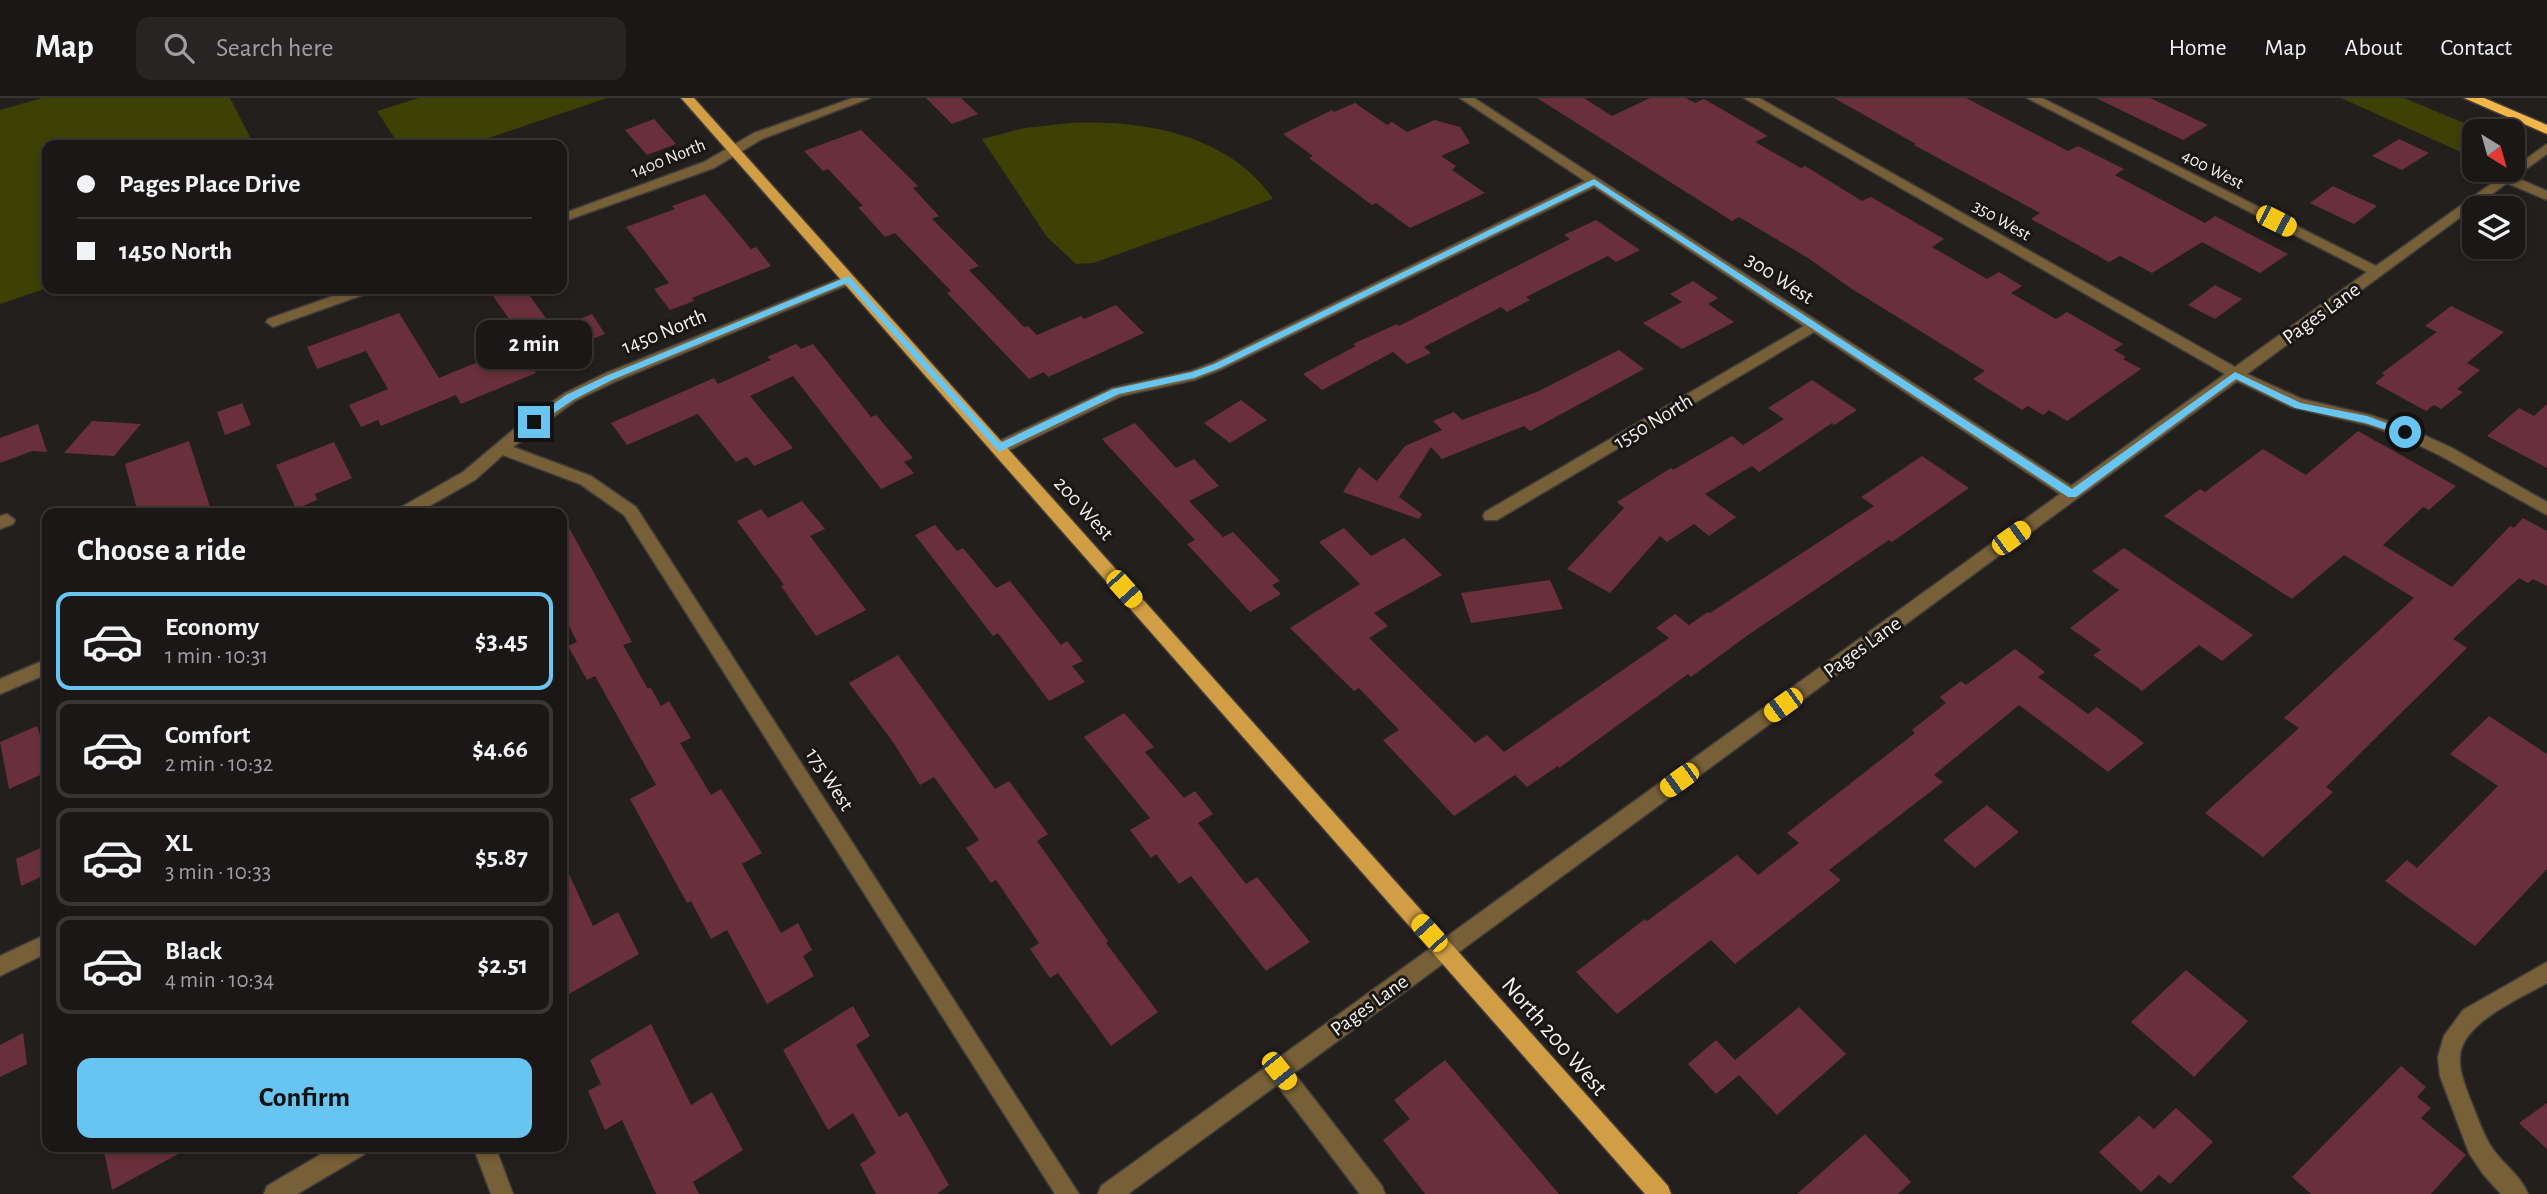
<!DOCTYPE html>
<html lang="en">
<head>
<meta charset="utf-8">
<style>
	:root { --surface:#1a1716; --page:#272423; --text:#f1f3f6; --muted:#9f9fa1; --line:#383635; --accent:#68c4f0 }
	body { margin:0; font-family:"Alegreya Sans",sans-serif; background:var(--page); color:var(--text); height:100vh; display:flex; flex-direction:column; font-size:26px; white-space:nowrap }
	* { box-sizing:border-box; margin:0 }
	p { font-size:23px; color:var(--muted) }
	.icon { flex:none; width:38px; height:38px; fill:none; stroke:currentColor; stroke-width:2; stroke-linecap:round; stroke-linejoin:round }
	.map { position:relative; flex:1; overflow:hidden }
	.details { position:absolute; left:42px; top:410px; width:525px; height:644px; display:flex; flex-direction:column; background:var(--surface); border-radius:14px; box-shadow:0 4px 10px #0003,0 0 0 2px var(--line) }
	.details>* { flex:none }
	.hud { position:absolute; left:42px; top:42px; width:525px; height:154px; border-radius:14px; box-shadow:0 4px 10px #0003,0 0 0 2px var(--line); display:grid; align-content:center; height:154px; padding:0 35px; background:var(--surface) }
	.needle { width:46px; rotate:143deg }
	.controls { position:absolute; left:2462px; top:21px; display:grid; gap:14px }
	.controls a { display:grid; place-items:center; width:63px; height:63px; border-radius:14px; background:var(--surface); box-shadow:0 4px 10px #0003,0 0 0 2px var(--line); font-size:35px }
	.end { position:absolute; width:32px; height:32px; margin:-16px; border:9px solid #68c4f0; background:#111; box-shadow:0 0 0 4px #111 }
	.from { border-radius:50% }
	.bubble { position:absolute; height:49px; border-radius:14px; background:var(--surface); box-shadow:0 4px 10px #0003,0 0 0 2px var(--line); font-size:23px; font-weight:700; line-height:49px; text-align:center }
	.car { position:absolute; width:21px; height:42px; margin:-21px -10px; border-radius:9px; box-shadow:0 0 5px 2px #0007; background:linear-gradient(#f5c518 24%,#345 0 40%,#f5c518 0 76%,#345 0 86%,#f5c518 0) }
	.hud b { display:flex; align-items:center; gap:24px; height:66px; font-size:26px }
	.hud b+b { border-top:2px solid var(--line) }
	.hud i { width:18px; height:18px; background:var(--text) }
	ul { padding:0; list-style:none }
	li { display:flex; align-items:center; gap:21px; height:98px; margin:0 14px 10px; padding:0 21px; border:4px solid var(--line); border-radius:14px }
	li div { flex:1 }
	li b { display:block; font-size:26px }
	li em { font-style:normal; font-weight:700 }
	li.selected { border-color:var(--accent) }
	li>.icon { width:63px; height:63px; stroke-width:1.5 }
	h2 { padding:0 35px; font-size:32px; line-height:84px }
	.primary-button { display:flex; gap:14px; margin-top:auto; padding:14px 35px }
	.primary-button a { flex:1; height:80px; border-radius:14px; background:var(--accent); color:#111; font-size:28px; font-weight:700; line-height:80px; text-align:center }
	header { display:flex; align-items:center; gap:42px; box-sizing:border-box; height:98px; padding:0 35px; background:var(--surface); border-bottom:2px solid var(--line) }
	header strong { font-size:33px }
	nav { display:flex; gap:38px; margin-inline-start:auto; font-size:24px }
	.search { width:490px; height:63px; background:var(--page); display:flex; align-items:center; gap:18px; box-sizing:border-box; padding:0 24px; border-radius:14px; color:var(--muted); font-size:26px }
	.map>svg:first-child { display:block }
	.green { fill:#3e4106 }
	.building { fill:#69303b }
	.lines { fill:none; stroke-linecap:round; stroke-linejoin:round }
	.minor-casing { stroke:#403d3b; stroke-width:3 }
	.major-casing { stroke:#403d3b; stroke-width:3 }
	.highway-casing { stroke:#403d3b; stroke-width:3 }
	.minor { fill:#775f37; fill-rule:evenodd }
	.major { fill:#d19d45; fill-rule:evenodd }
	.highway { fill:#f4b648; fill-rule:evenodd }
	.route { fill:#68c4f0 }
	.labels { text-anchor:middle; stroke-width:6; stroke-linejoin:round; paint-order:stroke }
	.far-street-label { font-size:18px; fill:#f4f2f0; stroke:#191614 }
	.street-label { font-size:21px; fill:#f4f2f0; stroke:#191614 }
	.near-street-label { font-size:24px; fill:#f4f2f0; stroke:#191614 }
</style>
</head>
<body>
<header>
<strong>Map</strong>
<div class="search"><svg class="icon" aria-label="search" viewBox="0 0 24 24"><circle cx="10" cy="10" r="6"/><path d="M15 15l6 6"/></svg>Search here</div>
<nav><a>Home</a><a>Map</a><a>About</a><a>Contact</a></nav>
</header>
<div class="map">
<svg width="2547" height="1096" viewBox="0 0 2547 1096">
	<rect width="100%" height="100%" fill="#231f1d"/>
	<g class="green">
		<path d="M 42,0 L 230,0 L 254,47 L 47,47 L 47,190 L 0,206 L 0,12 Z"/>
		<path d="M 419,0 L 607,0 L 468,47 L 399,47 L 377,13 Z"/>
		<path d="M 2341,0 L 2404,0 L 2483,33 L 2474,33 L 2474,60 Z"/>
		<path d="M 1070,25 C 1144,22 1228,36 1273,101 L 1093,165 L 1076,166 L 1047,139 L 982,41 L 1025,30 Z"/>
	</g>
	<g class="building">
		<path d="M 926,0 L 961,0 L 978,16 L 952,26 Z"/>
		<path d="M 1537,0 L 1584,0 L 1612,18 L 1650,0 L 1686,0 L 1695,5 L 1704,1 L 1768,38 L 1755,44 L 1801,70 L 1805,68 L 1862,103 L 1871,99 L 1944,141 L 1932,149 L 1987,181 L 1999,174 L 2022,188 L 2011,195 L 2056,221 L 2067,214 L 2123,246 L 2114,252 L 2126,259 L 2123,261 L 2141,271 L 2067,323 L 2049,312 L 2043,317 L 2028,308 L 2022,312 L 1973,281 L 1985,273 L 1852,191 L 1808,160 L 1739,119 L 1732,123 Z"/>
		<path d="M 1834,0 L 1966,0 L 2068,53 L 2078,48 L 2124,71 L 2115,77 L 2205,125 L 2215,118 L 2288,156 L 2260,175 L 2202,144 L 2152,175 L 2120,158 L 2109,164 L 2031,121 L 2040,115 L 1914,47 L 1916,46 Z"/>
		<path d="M 2096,0 L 2150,0 L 2208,27 L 2183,42 Z"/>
		<path d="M 1355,5 L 1387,27 L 1392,24 L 1407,34 L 1435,22 L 1460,29 L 1470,45 L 1441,58 L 1456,68 L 1452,72 L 1485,95 L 1410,130 L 1376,105 L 1372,107 L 1309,60 L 1313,58 L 1283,36 L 1332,12 L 1334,14 Z"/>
		<path d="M 654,21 L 676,46 L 647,57 L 625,32 Z"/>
		<path d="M 861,32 L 918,88 L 913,90 L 939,118 L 932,121 L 979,168 L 969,172 L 1024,229 L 1028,228 L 1037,237 L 1081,218 L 1084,221 L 1116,207 L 1144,235 L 1048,279 L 1044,274 L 1029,281 L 947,195 L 951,193 L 895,135 L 885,139 L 858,109 L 863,108 L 828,71 L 823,73 L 804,53 Z"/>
		<path d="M 2399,41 L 2429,55 L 2402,72 L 2372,58 Z"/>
		<path d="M 2333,88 L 2350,96 L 2377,108 L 2354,126 L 2310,105 Z"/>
		<path d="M 705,96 L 751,151 L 756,149 L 771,168 L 692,200 L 694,203 L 670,212 L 654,191 L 669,185 L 626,129 L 675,111 L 672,108 Z"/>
		<path d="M 1596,122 L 1640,152 L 1616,164 L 1608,158 L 1526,199 L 1530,202 L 1507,214 L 1501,209 L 1424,249 L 1431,255 L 1407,266 L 1393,254 L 1322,292 L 1303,276 L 1356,248 L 1353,246 L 1397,226 L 1399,228 L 1570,141 L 1564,137 Z"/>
		<path d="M 1693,183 L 1718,200 L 1708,206 L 1734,224 L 1682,251 L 1643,225 L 1682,204 L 1670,196 Z"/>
		<path d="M 2215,187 L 2242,201 L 2215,221 L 2188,207 Z"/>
		<path d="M 488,191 L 525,191 L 562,243 L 562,228 L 592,216 L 605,236 L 538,262 Z"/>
		<path d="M 2451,208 L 2504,234 L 2467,265 L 2480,272 L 2457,291 L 2463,294 L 2441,311 L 2434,307 L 2426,313 L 2375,285 L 2385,277 L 2382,275 L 2437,234 L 2425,228 Z"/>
		<path d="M 399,215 L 439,280 L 517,248 L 536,275 L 461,306 L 456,297 L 381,328 L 378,322 L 361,329 L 349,307 L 388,291 L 366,253 L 317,271 L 307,249 Z"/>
		<path d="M 796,246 L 801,251 L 813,246 L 871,319 L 876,317 L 913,360 L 904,364 L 914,375 L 881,391 L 793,278 L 750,298 L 793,350 L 754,368 L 747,359 L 736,364 L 698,316 L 627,347 L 611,325 L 714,280 L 718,286 L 771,262 L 767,259 Z"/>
		<path d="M 1619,252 L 1644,271 L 1530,333 L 1524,328 L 1442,361 L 1431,349 L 1399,399 L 1422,416 L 1419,421 L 1343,394 L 1359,369 L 1377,383 L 1405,348 L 1442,332 L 1433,323 L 1454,314 L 1462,322 L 1539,293 Z"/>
		<path d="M 1812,282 L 1857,312 L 1834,327 L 1832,325 L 1759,374 L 1752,368 L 1705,396 L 1736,419 L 1709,438 L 1694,426 L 1667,444 L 1660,438 L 1610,495 L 1567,471 L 1624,410 L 1617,404 L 1671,370 L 1673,372 L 1732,338 L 1743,347 L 1784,321 L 1768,310 Z"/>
		<path d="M 1241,302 L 1267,322 L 1230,345 L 1204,325 Z"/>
		<path d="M 242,305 L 251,327 L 225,337 L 217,314 Z"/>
		<path d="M 2547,306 L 2547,370 L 2487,338 L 2519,310 L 2534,318 Z"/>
		<path d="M 92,323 L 141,326 L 114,358 L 64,355 Z"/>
		<path d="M 1135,325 L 1176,370 L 1194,361 L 1219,388 L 1189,403 L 1223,439 L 1233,434 L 1280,483 L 1272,487 L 1281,496 L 1250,514 L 1187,446 L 1195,442 L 1102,341 Z"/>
		<path d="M 38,326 L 47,354 L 32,353 L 0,365 L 0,340 Z"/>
		<path d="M 2358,333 L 2456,388 L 2429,412 L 2423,409 L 2383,447 L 2452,489 L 2510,428 L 2514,430 L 2523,420 L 2547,433 L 2547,488 L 2533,481 L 2528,485 L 2519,480 L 2453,541 L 2467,550 L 2326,689 L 2333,694 L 2263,759 L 2205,715 L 2299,630 L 2284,620 L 2414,500 L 2344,457 L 2292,501 L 2164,418 L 2200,391 L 2205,394 L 2263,351 L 2306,377 Z"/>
		<path d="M 189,343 L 212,415 L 138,415 L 125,366 Z"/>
		<path d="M 334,344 L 352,380 L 315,396 L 317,402 L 296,411 L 276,367 Z"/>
		<path d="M 1922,358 L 1969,390 L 1892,444 L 1889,442 L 1748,537 L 1691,579 L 1688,576 L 1559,670 L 1558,668 L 1527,689 L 1515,677 L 1454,718 L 1383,642 L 1399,632 L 1359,590 L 1354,593 L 1290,530 L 1360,486 L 1319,444 L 1344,430 L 1371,458 L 1404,440 L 1442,477 L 1374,515 L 1388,528 L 1369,540 L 1475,645 L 1487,637 L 1504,654 L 1669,540 L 1656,530 L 1675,516 L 1689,527 L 1708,514 L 1710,515 L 1874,408 L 1861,399 Z"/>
		<path d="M 802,403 L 825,431 L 810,438 L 866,512 L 816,538 L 781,488 L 784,487 L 737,423 L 761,411 L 768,420 Z"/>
		<path d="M 562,417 L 632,544 L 623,547 L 648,591 L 650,589 L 661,608 L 669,603 L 691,640 L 680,645 L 711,697 L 721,691 L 762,755 L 742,766 L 781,835 L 798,825 L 812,852 L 803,858 L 814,878 L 767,906 L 727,832 L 711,841 L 691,803 L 687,805 L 630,701 L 656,687 L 595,578 L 587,582 L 568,548 L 577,544 L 562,514 Z"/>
		<path d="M 935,427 L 957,453 L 963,450 L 996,490 L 1010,483 L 1061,547 L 1067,543 L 1083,563 L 1072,568 L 1085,584 L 1049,603 L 998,535 L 993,538 L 915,437 Z"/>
		<path d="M 2124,450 L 2253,537 L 2222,563 L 2199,547 L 2142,593 L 2093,557 L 2101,552 L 2070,530 L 2119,492 L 2092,473 Z"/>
		<path d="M 1550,482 L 1563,511 L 1471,525 L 1461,495 Z"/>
		<path d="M 2015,551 L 2045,574 L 2038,579 L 2088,616 L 2097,609 L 2144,645 L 2108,674 L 2019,607 L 1934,677 L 1943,684 L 1829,772 L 1841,782 L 1735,866 L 1711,842 L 1617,916 L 1576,874 L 1645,821 L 1647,823 L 1737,757 L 1758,777 L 1799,745 L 1787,735 L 1915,635 L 1912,632 L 1946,605 L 1940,599 L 1961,583 L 1966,587 Z"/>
		<path d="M 898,557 L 995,691 L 1009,683 L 1048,736 L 1037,743 L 1108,843 L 1106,845 L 1158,914 L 1111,948 L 1058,875 L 1050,880 L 1030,851 L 1039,845 L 996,782 L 991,785 L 966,750 L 979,742 L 934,679 L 920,687 L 893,644 L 849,585 Z"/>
		<path d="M 1124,615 L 1154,649 L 1145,654 L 1184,700 L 1195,693 L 1213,716 L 1198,725 L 1246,786 L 1257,779 L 1310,844 L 1266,873 L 1191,778 L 1179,786 L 1156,756 L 1151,760 L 1130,732 L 1150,720 L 1084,639 Z"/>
		<path d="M 2489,618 L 2547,656 L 2547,771 L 2475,848 L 2385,783 L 2407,762 L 2417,770 L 2498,688 L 2450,656 Z"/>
		<path d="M 37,628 L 40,637 L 47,634 L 47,674 L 9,691 L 0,644 Z"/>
		<path d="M 1987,707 L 2019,734 L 1975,770 L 1943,742 Z"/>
		<path d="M 47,747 L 47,776 L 21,788 L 16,761 Z"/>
		<path d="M 562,761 L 593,828 L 618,814 L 639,856 L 562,900 Z"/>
		<path d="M 2186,872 L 2248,923 L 2194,979 L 2131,924 Z"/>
		<path d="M 853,908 L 870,938 L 856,947 L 899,1019 L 907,1014 L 949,1087 L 937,1096 L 876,1096 L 860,1066 L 876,1055 L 853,1015 L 828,1032 L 783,952 Z"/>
		<path d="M 1799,909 L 1846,956 L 1777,1017 L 1739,977 L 1716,996 L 1688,966 L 1716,942 L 1735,962 Z"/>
		<path d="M 651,926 L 691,1007 L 712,994 L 743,1052 L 693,1084 L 699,1096 L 656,1096 L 622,1022 L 605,1032 L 588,993 L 601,986 L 590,962 Z"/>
		<path d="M 23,935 L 27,966 L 0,979 L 0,947 Z"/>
		<path d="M 1445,962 L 1559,1096 L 1425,1096 L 1383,1042 L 1410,1021 L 1394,1002 Z"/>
		<path d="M 2401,968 L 2426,989 L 2417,999 L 2431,1010 L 2421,1020 L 2466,1057 L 2431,1096 L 2311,1096 L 2292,1079 Z"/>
		<path d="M 2547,1005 L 2547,1051 L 2519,1025 Z"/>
		<path d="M 2176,1010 L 2213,1044 L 2170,1086 L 2159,1077 L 2141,1094 L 2099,1054 L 2139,1018 L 2154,1031 Z"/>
		<path d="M 1865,1036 L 1911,1084 L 1898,1096 L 1797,1096 Z"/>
		<path d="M 103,1048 L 193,1048 L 112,1092 Z"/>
	</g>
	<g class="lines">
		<g class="minor-casing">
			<g id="minor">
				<path d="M 853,0 L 870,0 L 762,41 L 714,70 L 562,124 L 562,116 L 704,64 L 754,35 Z"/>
				<path d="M 1460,0 L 1474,0 L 2071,388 L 2225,276 L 1744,0 L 1759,0 L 2235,269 L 2367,174 L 2027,0 L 2042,0 L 2376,168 L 2547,46 L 2547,56 L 2515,79 L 2547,93 L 2547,102 L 2507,85 L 2247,276 L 2302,301 L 2370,317 L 2411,331 L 2452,350 L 2547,404 L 2547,417 L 2441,358 L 2400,338 L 2368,327 L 2291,309 L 2237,283 L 1294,975 L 1382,1088 L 1385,1096 L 1360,1096 L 1277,987 L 1128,1096 L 1098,1096 L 1101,1088 L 2060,396 L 1814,234 L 1497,422 L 1485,422 L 1483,418 L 1485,414 L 1804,228 L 1594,89 L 1222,271 L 1194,282 L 1121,298 L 1005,354 L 993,354 L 991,350 L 993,346 L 1112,290 L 1191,273 L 1212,265 L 1585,83 Z"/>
				<path d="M 849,177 L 856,181 L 854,184 L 614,284 L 575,303 L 513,349 L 591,378 L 636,409 L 1079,1096 L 1055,1096 L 624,417 L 580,386 L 503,357 L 475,382 L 417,415 L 396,415 L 398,411 L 463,374 L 513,332 L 565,295 L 604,276 Z"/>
				<path d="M 353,191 L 373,191 L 371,194 L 278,227 L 273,229 L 266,224 L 268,221 Z"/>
				<path d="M 7,416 L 15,422 L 13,426 L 0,431 L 0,418 Z"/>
				<path d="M 47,561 L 47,576 L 0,596 L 0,581 Z"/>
				<path d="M 47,836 L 47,855 L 0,878 L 0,858 Z"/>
				<path d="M 2547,864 L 2547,885 C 2521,900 2461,925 2460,959 C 2459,974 2465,987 2470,1001 C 2477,1017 2482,1035 2492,1050 C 2503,1066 2521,1078 2528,1096 L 2501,1096 L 2483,1076 L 2469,1055 L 2440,978 L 2438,959 L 2444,938 L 2463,912 Z"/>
				<path d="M 335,1048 L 368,1048 L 365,1056 L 297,1096 L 264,1096 L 267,1088 Z"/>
				<path d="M 473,1048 L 495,1048 L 513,1096 L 491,1096 Z"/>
			</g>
		</g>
		<g class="major-casing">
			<path id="major" d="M 681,0 L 694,0 L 1668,1088 L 1671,1096 L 1645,1096 Z"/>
		</g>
		<g class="highway-casing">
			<path id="highway" d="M 2464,0 L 2484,0 L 2547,27 L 2547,36 Z"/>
		</g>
		<use href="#minor" class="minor"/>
		<use href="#major" class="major"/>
		<use href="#highway" class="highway"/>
	</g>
	<path class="route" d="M 1594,81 L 2072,391 L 2235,274 L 2301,305 L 2367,318 L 2410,334 L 2405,338 L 2365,325 L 2295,310 L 2236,281 L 2076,399 L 2068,399 L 1594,87 L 1220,270 L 1194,280 L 1119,296 L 999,354 L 847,185 L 612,282 L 573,302 L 538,326 L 529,324 L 566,297 L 606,278 L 849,178 L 1000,345 L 1113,291 L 1192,274 L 1214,266 Z"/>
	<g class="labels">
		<g class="far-street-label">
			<text transform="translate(668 60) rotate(-22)" y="6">1400 North</text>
			<text transform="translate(2213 71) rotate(27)" y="6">400 West</text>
			<text transform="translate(2002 122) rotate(30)" y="6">350 West</text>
		</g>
		<g class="street-label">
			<text transform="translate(1780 180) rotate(33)" y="7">300 West</text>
			<text transform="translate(2321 215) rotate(-36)" y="7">Pages Lane</text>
			<text transform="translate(664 233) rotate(-22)" y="7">1450 North</text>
			<text transform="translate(1653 323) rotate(-31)" y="7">1550 North</text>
			<text transform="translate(1084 410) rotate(48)" y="7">200 West</text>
			<text transform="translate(1862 549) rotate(-36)" y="7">Pages Lane</text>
			<text transform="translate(830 681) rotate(57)" y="7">175 West</text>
			<text transform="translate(1369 907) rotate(-36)" y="7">Pages Lane</text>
		</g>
		<g class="near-street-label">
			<text transform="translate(1555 938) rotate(49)" y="8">North 200 West</text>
		</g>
	</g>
</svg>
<div class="controls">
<a><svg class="needle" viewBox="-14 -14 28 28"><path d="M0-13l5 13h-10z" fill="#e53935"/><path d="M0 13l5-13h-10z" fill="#9f9fa1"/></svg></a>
<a><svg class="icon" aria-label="layers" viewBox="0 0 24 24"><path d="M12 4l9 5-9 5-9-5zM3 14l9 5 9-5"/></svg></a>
</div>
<i class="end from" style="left:2405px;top:334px"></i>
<i class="end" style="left:534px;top:324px"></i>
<div class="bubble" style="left:476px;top:222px;width:116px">2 min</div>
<i class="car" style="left:2276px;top:123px;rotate:117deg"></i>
<i class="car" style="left:2011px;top:440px;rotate:54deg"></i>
<i class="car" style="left:1124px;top:491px;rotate:138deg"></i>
<i class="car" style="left:1783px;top:607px;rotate:234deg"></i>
<i class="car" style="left:1679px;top:682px;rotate:234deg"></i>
<i class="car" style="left:1429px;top:835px;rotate:318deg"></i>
<i class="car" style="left:1279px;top:973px;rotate:141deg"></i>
<div class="hud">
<b><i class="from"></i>Pages Place Drive</b>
<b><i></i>1450 North</b>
</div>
<section class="details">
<h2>Choose a ride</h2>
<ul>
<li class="selected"><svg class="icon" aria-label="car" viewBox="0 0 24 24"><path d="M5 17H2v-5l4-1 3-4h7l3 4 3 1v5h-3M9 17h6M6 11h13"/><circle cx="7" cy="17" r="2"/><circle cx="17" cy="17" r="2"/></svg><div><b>Economy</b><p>1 min · 10:31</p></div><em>$3.45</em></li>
<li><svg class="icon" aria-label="car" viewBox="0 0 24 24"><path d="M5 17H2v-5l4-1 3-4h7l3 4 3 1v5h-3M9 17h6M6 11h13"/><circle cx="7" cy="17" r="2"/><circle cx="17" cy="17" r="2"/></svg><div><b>Comfort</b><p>2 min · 10:32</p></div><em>$4.66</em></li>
<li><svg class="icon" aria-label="car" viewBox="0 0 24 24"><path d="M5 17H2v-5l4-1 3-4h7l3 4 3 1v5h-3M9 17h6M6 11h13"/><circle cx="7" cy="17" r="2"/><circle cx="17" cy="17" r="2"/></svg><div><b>XL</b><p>3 min · 10:33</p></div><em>$5.87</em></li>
<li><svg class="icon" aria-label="car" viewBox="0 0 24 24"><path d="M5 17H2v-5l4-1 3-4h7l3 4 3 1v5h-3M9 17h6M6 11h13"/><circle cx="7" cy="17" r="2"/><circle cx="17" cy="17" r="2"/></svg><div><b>Black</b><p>4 min · 10:34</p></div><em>$2.51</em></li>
</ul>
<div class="primary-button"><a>Confirm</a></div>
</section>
</div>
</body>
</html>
